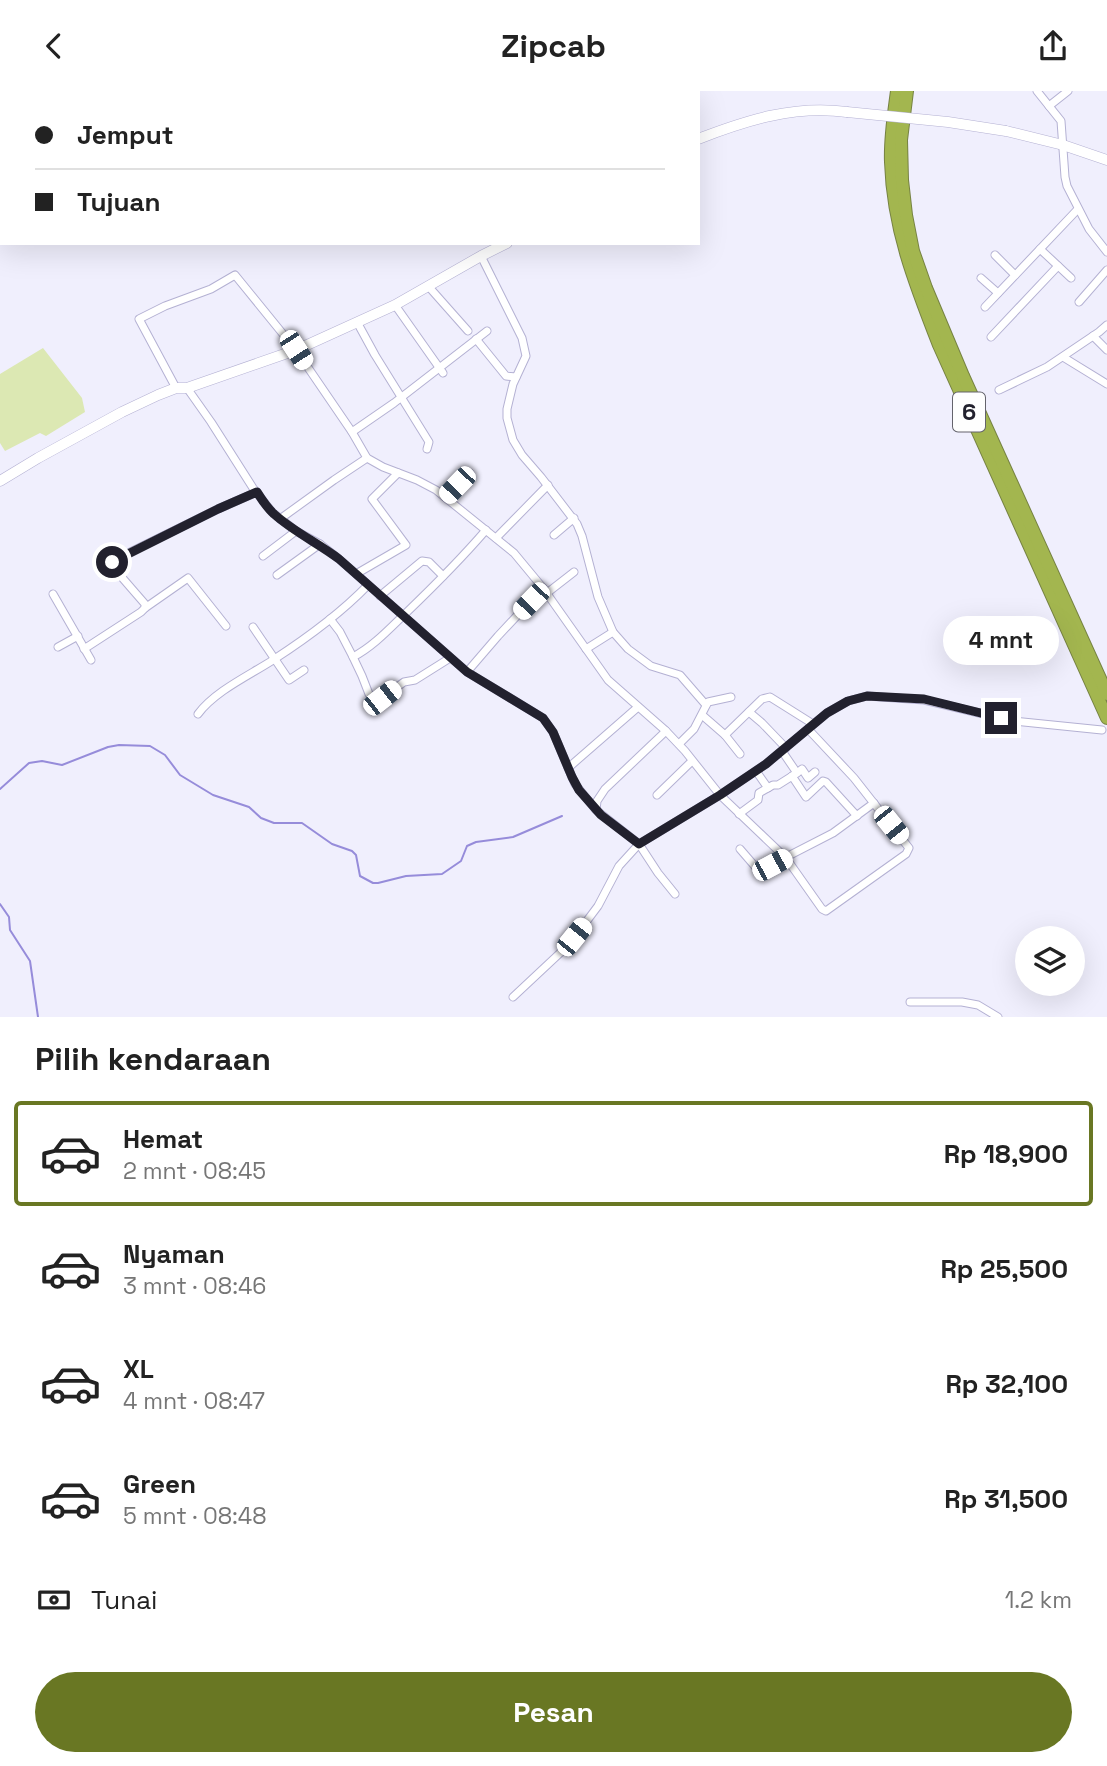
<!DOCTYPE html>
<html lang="id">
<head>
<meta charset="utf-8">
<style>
	:root { --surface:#fff; --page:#f6f6f6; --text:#222; --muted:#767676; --line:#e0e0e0; --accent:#697723 }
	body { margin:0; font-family:"Space Grotesk",sans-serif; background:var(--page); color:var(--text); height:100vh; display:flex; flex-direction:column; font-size:26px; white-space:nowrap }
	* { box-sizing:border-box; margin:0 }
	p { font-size:23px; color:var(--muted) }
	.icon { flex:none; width:38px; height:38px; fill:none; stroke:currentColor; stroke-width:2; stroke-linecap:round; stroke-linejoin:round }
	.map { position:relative; height:926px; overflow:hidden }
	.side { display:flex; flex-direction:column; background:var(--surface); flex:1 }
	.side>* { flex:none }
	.hud { position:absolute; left:0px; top:0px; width:700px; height:154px; box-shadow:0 7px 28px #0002; display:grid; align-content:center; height:154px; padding:0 35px; background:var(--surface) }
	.tools { position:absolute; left:1015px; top:835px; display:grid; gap:14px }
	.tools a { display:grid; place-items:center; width:70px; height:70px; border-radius:50%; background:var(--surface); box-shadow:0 7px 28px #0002; font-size:35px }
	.end { position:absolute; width:32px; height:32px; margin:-16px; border:9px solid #22212e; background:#fff; box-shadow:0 0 0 4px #fff }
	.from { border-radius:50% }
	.bubble { position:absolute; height:49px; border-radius:24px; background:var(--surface); box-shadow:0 7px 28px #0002; font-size:23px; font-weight:700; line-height:49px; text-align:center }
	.car { position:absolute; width:21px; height:42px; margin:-21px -10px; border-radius:9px; box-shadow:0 0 5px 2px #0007; background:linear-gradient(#fff 24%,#345 0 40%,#fff 0 76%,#345 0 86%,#fff 0) }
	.hud b { display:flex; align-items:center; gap:24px; height:66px; font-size:26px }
	.hud b+b { border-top:2px solid var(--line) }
	.hud i { width:18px; height:18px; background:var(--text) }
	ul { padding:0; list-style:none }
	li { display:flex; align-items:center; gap:21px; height:105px; margin:0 14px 10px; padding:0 21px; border:4px solid transparent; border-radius:7px }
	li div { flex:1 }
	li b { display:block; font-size:26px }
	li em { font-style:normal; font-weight:700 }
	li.selected { border-color:var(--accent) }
	li>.icon { width:63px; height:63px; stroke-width:1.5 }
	h2 { padding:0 35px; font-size:32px; line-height:84px }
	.pay { display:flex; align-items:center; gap:18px; height:77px; padding:0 35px; font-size:26px }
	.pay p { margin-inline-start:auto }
	.action { display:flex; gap:14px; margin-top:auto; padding:14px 35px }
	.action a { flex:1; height:80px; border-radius:42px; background:var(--accent); color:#fff; font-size:28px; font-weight:700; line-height:80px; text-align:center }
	header { display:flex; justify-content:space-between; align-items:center; height:91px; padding:0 35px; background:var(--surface); font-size:32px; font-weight:700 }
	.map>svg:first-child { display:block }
	.green { fill:#dce8b3 }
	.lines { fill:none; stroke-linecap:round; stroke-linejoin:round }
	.stream { stroke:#968cda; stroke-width:2 }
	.minor-casing { stroke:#b4b1d3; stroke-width:9 }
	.secondary-casing { stroke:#b4b1d3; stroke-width:11 }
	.motorway-casing { stroke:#768243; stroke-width:14 }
	.minor { stroke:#fff; stroke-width:7 }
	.secondary { stroke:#fff; stroke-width:10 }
	.motorway { stroke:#a3b64f; stroke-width:12 }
	.secondary-bridge-casing { stroke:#b4b1d3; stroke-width:11; stroke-linecap:butt }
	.secondary-bridge { stroke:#fff; stroke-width:10 }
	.route { stroke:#22212e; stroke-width:9 }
	.labels { text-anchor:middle; stroke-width:6; stroke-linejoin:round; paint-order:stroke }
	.shield { fill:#fefefe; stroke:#64636c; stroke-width:2 }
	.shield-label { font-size:23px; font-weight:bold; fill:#22212e }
</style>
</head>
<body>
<header><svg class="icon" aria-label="back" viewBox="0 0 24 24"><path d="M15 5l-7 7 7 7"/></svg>Zipcab<svg class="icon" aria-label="share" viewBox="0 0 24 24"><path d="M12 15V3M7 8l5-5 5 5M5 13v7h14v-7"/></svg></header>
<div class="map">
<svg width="1107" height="926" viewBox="0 0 1107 926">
	<rect width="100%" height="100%" fill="#f0effd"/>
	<path class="green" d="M 43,257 L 82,307 L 85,321 L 46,345 L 40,342 L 5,360 L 0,352 L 0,283 Z"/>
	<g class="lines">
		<g class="stream">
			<path d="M 15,0 L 17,2"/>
			<path d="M 0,698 L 29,672 L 42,670 L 62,674 L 108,656 L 119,654 L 150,655 L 165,664 L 180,684 L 213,704 L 249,716 L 261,727 L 274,732 L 302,732 L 332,753 L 352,760 L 356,764 L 360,785 L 373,792 L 378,792 L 406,785 L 442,783 L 461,770 L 467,755 L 476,751 L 513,746 L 562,725"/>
			<path d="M 0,813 L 9,826 L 10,839 L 30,870 L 38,926"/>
		</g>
		<g class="minor-casing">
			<g id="minor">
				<path d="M 379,0 L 380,2"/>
				<path d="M 1037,0 L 1061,30 L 1065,86 L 1067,95 L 1089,138 L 1107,161"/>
				<path d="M 353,2 L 355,0"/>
				<path d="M 1049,15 L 1068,0"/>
				<path d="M 1040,158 L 1071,187"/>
				<path d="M 995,164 L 1015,184"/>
				<path d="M 481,165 L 522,247 L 526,265 L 513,293 L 507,318 L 507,327 L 513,349 L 522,364 L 541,386 L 577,433 L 582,445 L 598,506 L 613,541 L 628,558 L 651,575 L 680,584 L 706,614"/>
				<path d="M 981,187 L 998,202"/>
				<path d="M 429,196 L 468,240"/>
				<path d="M 1079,211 L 1107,179"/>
				<path d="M 395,214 L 443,282"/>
				<path d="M 985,216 L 1078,118"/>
				<path d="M 357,231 L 375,264 L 429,351 L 427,358"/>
				<path d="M 1093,245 L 1107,259"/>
				<path d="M 991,246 L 1058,175"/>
				<path d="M 476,248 L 506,285 L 516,286"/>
				<path d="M 1063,266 L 1107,293"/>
				<path d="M 176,297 L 139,228 L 165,215 L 211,198 L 235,184 L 296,259 L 352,341 L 367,367 L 383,376 L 417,389 L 436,399 L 514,462 L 543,497 L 608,589 L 666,640 L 685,660 L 720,704 L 786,767 L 822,818 L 826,820 L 906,763 L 909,757 L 854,687 L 808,638"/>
				<path d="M 187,297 L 211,331 L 253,397 L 272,421 L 296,440 L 320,453 L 339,468 L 467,581 L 543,627 L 553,641 L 575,693 L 596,719"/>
				<path d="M 999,299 L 1047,276 L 1099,241 L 1107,234"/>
				<path d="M 352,341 L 394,312 L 487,240"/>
				<path d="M 445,406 L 470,382"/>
				<path d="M 280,428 L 334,389 L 367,367"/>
				<path d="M 554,444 L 574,427"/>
				<path d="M 496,447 L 548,394"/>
				<path d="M 263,465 L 296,440"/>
				<path d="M 356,483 L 406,454 L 372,408 L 398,382"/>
				<path d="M 277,484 L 320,453"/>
				<path d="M 547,502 L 574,481"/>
				<path d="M 53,503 L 91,569"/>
				<path d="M 380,505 L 422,470 L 429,471 L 443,485"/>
				<path d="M 145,517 L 188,487 L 226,535"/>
				<path d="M 330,528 L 340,541 L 353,566 L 362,585 L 369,603 L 374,607 L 382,607 L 404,591 L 415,589 L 450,567"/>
				<path d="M 253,536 L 289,589 L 304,579"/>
				<path d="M 58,556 L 78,545"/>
				<path d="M 84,558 L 141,521 L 145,517 L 145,513 L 112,475 L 114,469 L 218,418 L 257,401"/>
				<path d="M 586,558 L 613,541"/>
				<path d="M 353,566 C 374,555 390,537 407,521 C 434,495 461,468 486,439"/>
				<path d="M 467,581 L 498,545 L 543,497"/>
				<path d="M 749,621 L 762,632 L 786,657"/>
				<path d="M 198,623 C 215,600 250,584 273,569 C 307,547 340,523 368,494"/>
				<path d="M 702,624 L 725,644 L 762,608 L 770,606 L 813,633"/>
				<path d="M 666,640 L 605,698 L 597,710 L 596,719 L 639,753 L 658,782 L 675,803"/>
				<path d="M 725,644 L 740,663"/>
				<path d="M 679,653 L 694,638 L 708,611 L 731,606"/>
				<path d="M 568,677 L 638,616"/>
				<path d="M 756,680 L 768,697"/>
				<path d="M 797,682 L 802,678 L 808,687 L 815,681"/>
				<path d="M 792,685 L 806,706 L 823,690 L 826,691 L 857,725"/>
				<path d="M 657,704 L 692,670"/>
				<path d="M 739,723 L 758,709 L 759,702 L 773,694 L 778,694 L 797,682 L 782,660"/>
				<path d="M 740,758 L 759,780 L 833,742 L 874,712"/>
				<path d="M 513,906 L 560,862 L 574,847 L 598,815 L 619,775 L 639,753 L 720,704 L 766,673 L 827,622 L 848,610 L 867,605 L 924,609 L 1013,630 L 1102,639"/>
				<path d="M 910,911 L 962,911 L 978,914 L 998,926"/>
			</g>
		</g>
		<g class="secondary-casing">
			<g id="secondary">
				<path d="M 1006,40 L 1063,54 L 1107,69"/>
				<path d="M 698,48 C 747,29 794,14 847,21"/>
				<path d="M 0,390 L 38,367 L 122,321 L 158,304 L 176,297 L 187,297 L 296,259 L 395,214 L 481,165 L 507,152"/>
			</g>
		</g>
		<g class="motorway-casing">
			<g id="motorway">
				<path d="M 897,0 C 894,23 890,47 891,71 C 893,137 915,193 939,254 L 1107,627"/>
				<path d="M 907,0 L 901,49 L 902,89 L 906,124 L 913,160 L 926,197 L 963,285 L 1107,603"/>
			</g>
		</g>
		<use href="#minor" class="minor"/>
		<use href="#secondary" class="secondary"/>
		<use href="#motorway" class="motorway"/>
		<g class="secondary-bridge-casing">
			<path id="secondary-bridge" d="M 847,21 L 948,31 L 1006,40"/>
		</g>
		<use href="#secondary-bridge" class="secondary-bridge"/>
	</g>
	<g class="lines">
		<path class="route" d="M 112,471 L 218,418 L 257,401 C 262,409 267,417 274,423 C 294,441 318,452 339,468 L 467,581 L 543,627 L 553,641 L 572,686 L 579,699 L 601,724 L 639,753 L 720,704 L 766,673 L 827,622 L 848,610 L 867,605 L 924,608 L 1001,627"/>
	</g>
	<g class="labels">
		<rect class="shield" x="953" y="301.5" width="32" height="39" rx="5"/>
		<g class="shield-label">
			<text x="969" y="329">6</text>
		</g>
	</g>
</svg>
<div class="tools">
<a><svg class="icon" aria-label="layers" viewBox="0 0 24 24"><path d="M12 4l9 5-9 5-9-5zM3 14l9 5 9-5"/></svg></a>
</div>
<i class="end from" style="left:112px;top:471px"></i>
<i class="end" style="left:1001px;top:627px"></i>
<div class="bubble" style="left:943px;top:525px;width:116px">4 mnt</div>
<i class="car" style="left:296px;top:259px;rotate:147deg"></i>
<i class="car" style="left:457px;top:394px;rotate:224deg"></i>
<i class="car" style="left:531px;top:510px;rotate:224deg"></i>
<i class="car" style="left:382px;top:607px;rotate:52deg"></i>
<i class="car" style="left:891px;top:734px;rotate:141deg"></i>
<i class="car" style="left:772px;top:774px;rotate:62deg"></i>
<i class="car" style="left:574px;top:846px;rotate:39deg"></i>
<div class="hud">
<b><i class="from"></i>Jemput</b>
<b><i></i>Tujuan</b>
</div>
</div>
<section class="side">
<h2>Pilih kendaraan</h2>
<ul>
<li class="selected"><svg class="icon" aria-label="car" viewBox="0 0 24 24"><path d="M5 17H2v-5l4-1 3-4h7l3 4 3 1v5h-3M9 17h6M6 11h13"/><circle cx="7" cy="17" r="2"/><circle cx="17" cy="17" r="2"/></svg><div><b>Hemat</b><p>2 mnt · 08:45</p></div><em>Rp 18,900</em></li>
<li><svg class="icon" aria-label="car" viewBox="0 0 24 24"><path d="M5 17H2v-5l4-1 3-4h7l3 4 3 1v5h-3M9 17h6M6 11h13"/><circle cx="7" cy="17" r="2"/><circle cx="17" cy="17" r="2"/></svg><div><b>Nyaman</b><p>3 mnt · 08:46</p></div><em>Rp 25,500</em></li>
<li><svg class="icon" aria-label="car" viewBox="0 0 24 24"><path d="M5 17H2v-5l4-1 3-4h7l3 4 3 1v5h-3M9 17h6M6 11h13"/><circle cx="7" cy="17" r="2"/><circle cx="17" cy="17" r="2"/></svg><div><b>XL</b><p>4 mnt · 08:47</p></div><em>Rp 32,100</em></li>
<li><svg class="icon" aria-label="car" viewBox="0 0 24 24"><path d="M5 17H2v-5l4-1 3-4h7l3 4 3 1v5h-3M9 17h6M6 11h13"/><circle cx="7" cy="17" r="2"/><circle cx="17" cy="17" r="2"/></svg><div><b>Green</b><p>5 mnt · 08:48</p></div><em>Rp 31,500</em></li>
</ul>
<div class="pay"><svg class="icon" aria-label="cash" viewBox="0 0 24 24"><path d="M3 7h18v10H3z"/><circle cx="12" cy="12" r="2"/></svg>Tunai<p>1.2 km</p></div>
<div class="action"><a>Pesan</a></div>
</section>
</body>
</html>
